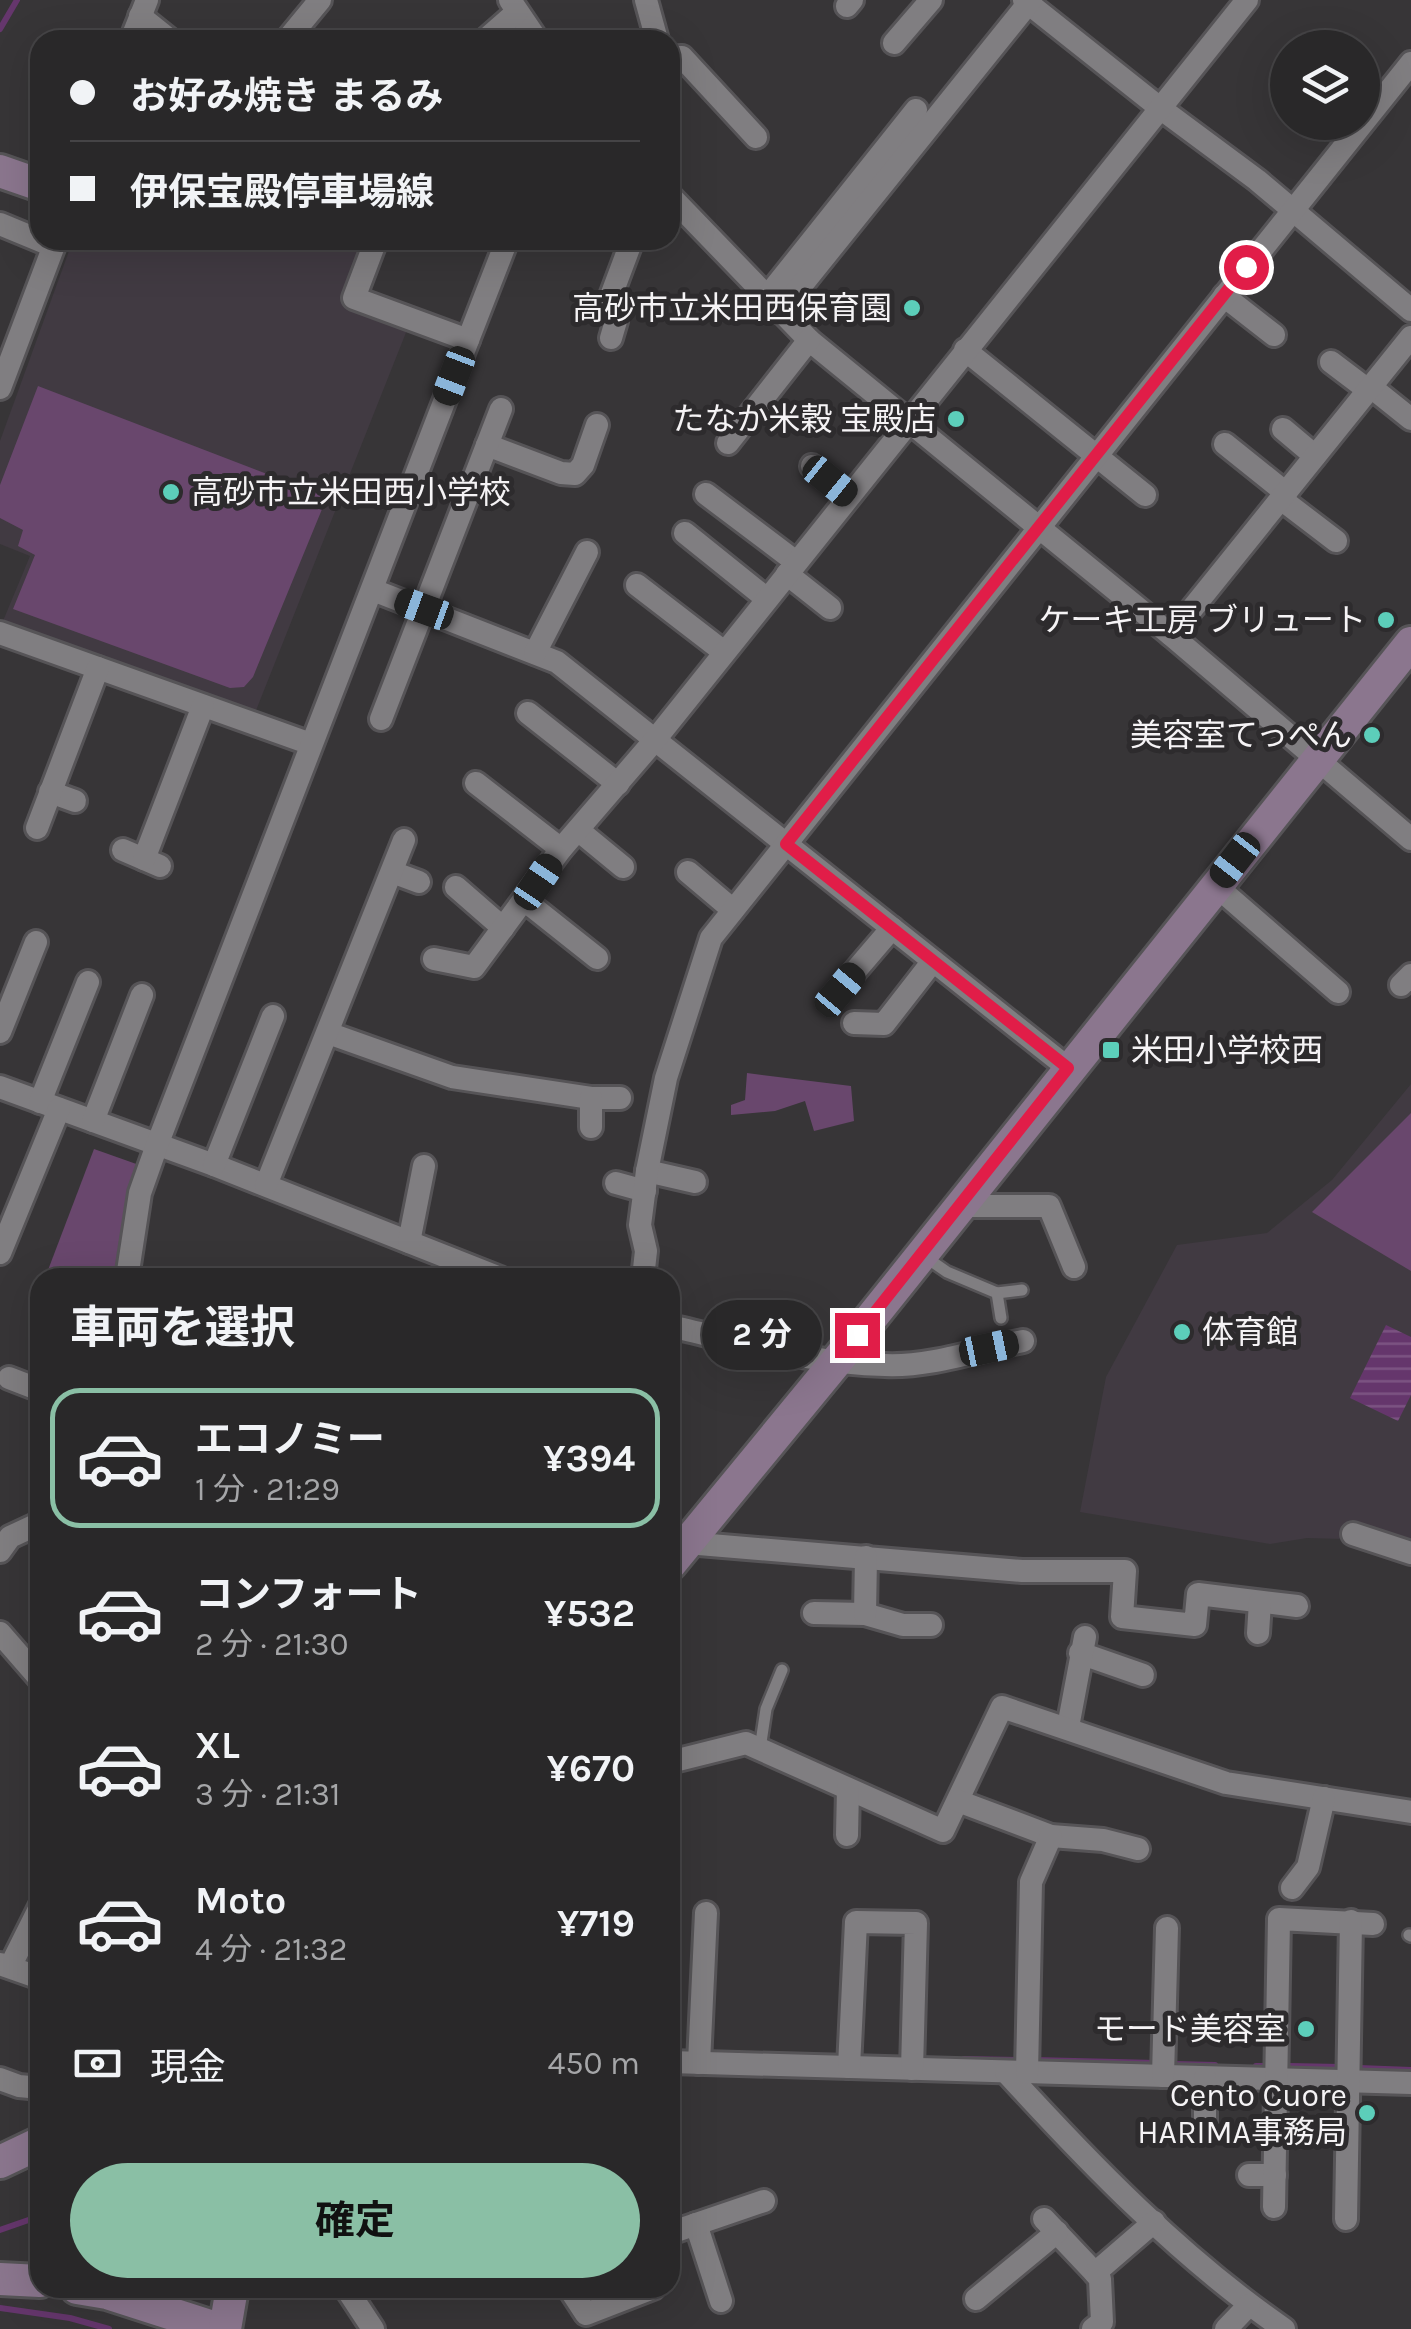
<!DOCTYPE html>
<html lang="ja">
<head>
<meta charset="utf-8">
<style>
	:root { --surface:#292829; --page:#353435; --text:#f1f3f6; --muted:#a5a6a8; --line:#454446; --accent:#8abfa5 }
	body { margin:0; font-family:Karla,"Noto Sans JP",sans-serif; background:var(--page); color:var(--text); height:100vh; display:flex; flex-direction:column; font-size:38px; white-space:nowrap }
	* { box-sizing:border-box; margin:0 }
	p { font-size:32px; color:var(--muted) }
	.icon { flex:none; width:55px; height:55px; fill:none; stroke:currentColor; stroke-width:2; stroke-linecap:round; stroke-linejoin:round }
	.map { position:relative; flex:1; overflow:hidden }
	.panel { position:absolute; left:30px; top:1268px; width:650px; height:1030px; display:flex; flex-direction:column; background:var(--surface); border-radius:30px; box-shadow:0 10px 40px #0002,0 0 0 2px var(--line) }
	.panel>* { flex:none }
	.hud { position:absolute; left:30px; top:30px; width:650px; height:220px; border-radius:30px; box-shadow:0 10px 40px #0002,0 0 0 2px var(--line); display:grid; align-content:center; height:220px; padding:0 40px; background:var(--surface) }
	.fabs { position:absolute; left:1270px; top:30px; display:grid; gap:20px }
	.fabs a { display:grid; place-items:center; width:110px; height:110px; border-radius:50%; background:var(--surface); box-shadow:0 10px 40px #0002,0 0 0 2px var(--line); font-size:50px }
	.end { position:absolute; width:45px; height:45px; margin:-22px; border:12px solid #e11d48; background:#fff; box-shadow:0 0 0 5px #fff }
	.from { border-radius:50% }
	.bubble { position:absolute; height:70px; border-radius:35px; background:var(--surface); box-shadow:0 10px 40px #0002,0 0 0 2px var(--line); font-size:32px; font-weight:700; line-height:70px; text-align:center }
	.car { position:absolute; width:30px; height:60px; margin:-30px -15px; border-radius:12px; box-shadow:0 0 8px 2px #0007; background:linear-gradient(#222 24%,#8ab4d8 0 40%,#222 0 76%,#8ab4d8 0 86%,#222 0) }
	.hud b { display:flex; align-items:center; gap:35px; height:95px; font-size:38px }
	.hud b+b { border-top:2px solid var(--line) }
	.hud i { width:25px; height:25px; background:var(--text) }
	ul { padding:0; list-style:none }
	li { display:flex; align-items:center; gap:30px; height:140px; margin:0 20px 15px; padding:0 20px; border:5px solid transparent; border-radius:30px }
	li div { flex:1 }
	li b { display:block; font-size:38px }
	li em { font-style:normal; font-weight:700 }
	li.current { border-color:var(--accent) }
	li>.icon { width:90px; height:90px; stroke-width:1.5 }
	h2 { padding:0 40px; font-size:45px; line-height:120px }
	.pay { display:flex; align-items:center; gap:25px; height:110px; padding:0 40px; font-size:38px }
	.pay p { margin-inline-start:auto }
	.action { display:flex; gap:20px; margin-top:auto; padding:20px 40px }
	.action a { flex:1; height:115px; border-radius:60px; background:var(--accent); color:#111; font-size:40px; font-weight:700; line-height:115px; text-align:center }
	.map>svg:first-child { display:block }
	.built { fill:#413a42 }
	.green { fill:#69476d }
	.water { fill:url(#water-rules) }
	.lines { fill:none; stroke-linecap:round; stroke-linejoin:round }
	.stream { stroke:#65366c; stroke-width:6 }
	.lane-casing { stroke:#565457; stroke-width:16 }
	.street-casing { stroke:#565457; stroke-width:28 }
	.secondary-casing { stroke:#565457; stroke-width:38 }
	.lane { stroke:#807e81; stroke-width:11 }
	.street { stroke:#807e81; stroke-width:22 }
	.secondary { stroke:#8b768e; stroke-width:32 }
	.route { stroke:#e11d48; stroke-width:12 }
	.poi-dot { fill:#5cceba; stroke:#2d2b2d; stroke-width:4 }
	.labels { text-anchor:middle; stroke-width:10; stroke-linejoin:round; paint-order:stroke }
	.poi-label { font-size:32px; fill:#f5f3f5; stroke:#2d2b2d; text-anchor:end }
</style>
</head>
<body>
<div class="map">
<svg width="1411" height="2329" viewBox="0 0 1411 2329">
	<defs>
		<pattern id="water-rules" width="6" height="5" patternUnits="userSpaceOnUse" patternTransform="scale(2.5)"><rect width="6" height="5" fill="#65366c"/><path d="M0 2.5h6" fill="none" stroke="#7c5482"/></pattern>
	</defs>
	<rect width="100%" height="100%" fill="#373537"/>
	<g class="built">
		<path d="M 73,240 L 356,240 L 368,251 L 350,298 L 406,324 L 407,330 L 253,718 L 3,621 L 30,556 L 0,544 L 0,441 Z"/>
		<path d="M 1411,1084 L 1411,1549 L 1344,1539 L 1307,1538 L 1270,1544 L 1080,1512 L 1106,1377 L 1177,1245 L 1267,1233 L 1332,1180 Z"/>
	</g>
	<g class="green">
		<path d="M 38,386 L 327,497 L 253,677 L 244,687 L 230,688 L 13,609 L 35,555 L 18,546 L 23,530 L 0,518 L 0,485 Z"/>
		<path d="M 747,1073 L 851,1086 L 854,1121 L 814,1131 L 805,1101 L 775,1111 L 731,1115 L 731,1105 L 745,1100 Z"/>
		<path d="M 1411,1113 L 1411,1271 L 1312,1212 Z"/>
		<path d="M 94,1149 L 142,1166 L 120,1277 L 45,1278 Z"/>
	</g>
	<path class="water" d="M 1386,1325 L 1411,1337 L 1411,1395 L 1398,1421 L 1350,1398 Z"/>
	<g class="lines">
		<g class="stream">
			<path d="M 0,29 L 17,0"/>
			<path d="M 964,2059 L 1021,2060"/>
			<path d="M 1034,2060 L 1156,2063"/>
			<path d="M 1175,2064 L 1215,2065"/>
			<path d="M 1256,2066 L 1267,2066"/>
			<path d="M 1289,2066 L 1340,2067"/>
			<path d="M 1359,2068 L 1411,2070"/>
			<path d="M 0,2230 L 40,2216"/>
			<path d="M 0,2308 L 70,2318 L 109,2329"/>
		</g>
		<g class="lane-casing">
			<g id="lane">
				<path d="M 924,1256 L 947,1272 L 997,1293 L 1022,1290"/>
				<path d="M 997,1293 L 1001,1318"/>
				<path d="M 760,1749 L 766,1709 L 782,1670"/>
				<path d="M 1409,1935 L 1411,1936"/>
			</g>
		</g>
		<g class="street-casing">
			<g id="street">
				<path d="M 510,0 L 537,40"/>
				<path d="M 646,0 L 657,40"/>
				<path d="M 1024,0 L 1160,108 L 1257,180 L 1411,310"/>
				<path d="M 847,6 L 852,0"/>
				<path d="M 140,16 L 170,40"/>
				<path d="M 131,40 L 147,0"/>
				<path d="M 287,40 L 320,0"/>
				<path d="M 485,40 L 517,12"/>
				<path d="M 894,43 L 931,0"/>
				<path d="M 670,58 L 682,57 L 756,137"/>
				<path d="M 670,196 L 809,340 L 1171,635 L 1411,839"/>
				<path d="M 0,224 L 53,246"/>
				<path d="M 1224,296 L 1274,335"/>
				<path d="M 767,297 L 916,110"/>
				<path d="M 780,312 L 1031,0"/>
				<path d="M 611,338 L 616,321 L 605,312 L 632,240"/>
				<path d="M 468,340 L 507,240"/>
				<path d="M 965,350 L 1145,495"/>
				<path d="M 1331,362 L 1368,390"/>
				<path d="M 1371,387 L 1411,419"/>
				<path d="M 0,388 L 56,240"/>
				<path d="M 1283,429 L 1315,456"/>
				<path d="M 728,443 L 809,340"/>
				<path d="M 1225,444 L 1286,493"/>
				<path d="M 487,445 L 561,473 L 575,474 L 583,465 L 597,425"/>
				<path d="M 812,466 L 849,496"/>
				<path d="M 706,494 L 796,562"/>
				<path d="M 1281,499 L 1336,541"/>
				<path d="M 685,533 L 767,599"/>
				<path d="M 787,574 L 830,608"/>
				<path d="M 637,585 L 724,652"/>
				<path d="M 373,590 L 557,662 L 1068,1068"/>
				<path d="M 0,633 L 311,744"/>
				<path d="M 1171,635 L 1411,337"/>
				<path d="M 535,653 L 587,552"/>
				<path d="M 528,713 L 618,784"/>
				<path d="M 381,719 L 501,409"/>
				<path d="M 476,783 L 561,849"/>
				<path d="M 50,792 L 75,801"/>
				<path d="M 37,828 L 98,668"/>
				<path d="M 578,830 L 623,867"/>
				<path d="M 123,850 L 160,866"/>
				<path d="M 144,859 L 203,706"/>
				<path d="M 392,872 L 419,882"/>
				<path d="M 688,872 L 733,910"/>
				<path d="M 1215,885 L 1338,992"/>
				<path d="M 456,887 L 503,928"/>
				<path d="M 524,900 L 597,958"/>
				<path d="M 434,959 L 474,967 L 561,849 L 654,741 L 1247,0"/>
				<path d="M 1401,985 L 1411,975"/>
				<path d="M 839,990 L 892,928"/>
				<path d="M 854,1023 L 884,1024 L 933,961"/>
				<path d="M 0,1032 L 36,942"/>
				<path d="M 328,1033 L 452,1077 L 591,1098 L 620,1098"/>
				<path d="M 0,1087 L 214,1165 L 500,1278"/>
				<path d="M 40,1102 L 88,982"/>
				<path d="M 93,1121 L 142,995"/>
				<path d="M 591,1127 L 591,1098"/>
				<path d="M 214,1165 L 273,1016"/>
				<path d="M 647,1171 L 695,1182"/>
				<path d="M 616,1183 L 645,1191"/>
				<path d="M 266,1185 L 404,840"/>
				<path d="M 958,1206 L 1049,1206 L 1074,1267"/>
				<path d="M 409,1242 L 424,1166"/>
				<path d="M 0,1253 L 59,1109"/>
				<path d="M 127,1278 L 140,1193 L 157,1145 L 468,340 L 354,298 L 376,240"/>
				<path d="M 643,1278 L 646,1251 L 640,1225 L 647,1171 L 666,1078 L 711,938 L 1411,63"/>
				<path d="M 670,1326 C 740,1342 812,1364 885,1365 C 930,1367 978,1350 1023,1341"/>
				<path d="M 9,1378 L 40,1390"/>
				<path d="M 1353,1534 L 1411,1553"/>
				<path d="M 687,1543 L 1022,1571 L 1125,1571 L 1122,1617 L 1195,1625 L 1198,1594 L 1297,1606"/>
				<path d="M 0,1551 L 10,1537 L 40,1523"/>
				<path d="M 814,1613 L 865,1614 L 903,1625 L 931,1625"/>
				<path d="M 865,1614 L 866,1557"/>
				<path d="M 0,1633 L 40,1679"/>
				<path d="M 1258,1633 L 1260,1602"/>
				<path d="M 1080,1653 L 1143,1675"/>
				<path d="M 1068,1727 L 1085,1637"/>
				<path d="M 670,1762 L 746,1743 L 943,1831 L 1002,1707 L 1226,1783 L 1411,1812"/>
				<path d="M 958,1801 L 1051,1836 L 1103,1840 L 1138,1849"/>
				<path d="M 847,1835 L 848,1789"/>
				<path d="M 1292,1888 L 1308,1867 L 1324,1798"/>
				<path d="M 0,1964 L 40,1978"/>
				<path d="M 10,1967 L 40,1907"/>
				<path d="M 670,2062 L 1411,2083"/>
				<path d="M 699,2063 L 706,1913"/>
				<path d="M 849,2067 L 856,1922 L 916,1923 L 912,2069"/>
				<path d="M 1006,2072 C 1090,2164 1181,2258 1284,2329"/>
				<path d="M 1027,2073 L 1031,1882 L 1051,1836"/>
				<path d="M 1163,2076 L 1167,1928"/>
				<path d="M 1205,2078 L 1205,2133"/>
				<path d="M 0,2079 L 19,2086 L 40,2088"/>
				<path d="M 1249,2175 L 1275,2175"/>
				<path d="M 1274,2207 L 1279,1919 L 1373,1924"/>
				<path d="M 1044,2219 L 1095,2273"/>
				<path d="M 1346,2219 L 1351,1921"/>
				<path d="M 696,2224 L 721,2301"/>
				<path d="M 670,2233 L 764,2201"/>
				<path d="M 346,2288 L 373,2329"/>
				<path d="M 569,2288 L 586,2314 L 653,2288"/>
				<path d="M 976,2299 L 1057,2232"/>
				<path d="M 1093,2329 L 1102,2322 L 1100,2279 L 1095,2273 L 1154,2222"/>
				<path d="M 1226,2329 L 1249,2305"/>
			</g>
		</g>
		<g class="secondary-casing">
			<g id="secondary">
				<path d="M 0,171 L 40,185"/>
				<path d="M 670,1564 L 836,1362 L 1411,643"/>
				<path d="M 0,2162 L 40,2143"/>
				<path d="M 0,2279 L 40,2281"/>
				<path d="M 77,2288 L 107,2293 L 219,2329"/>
				<path d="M 225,2329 L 232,2288"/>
			</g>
		</g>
		<use href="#lane" class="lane"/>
		<use href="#street" class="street"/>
		<use href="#secondary" class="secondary"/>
	</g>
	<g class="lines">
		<path class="route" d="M 857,1335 L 1068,1068 L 786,844 L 1246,267"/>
	</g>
	<g class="poi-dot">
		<circle cx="912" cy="308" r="10"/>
		<circle cx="956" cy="419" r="10"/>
		<circle cx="171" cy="492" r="10"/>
		<circle cx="1386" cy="620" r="10"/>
		<circle cx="1372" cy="735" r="10"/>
		<rect x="1101" y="1040" width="20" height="20" rx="5"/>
		<circle cx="1182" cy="1332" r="10"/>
		<circle cx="1306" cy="2029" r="10"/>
		<circle cx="1367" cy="2113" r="10"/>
	</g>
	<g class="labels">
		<g class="poi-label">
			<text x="892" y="319">高砂市立米田西保育園</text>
			<text x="936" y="430">たなか米穀 宝殿店</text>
			<text x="191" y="503" text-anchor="start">高砂市立米田西小学校</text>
			<text x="1366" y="631">ケーキ工房 ブリュート</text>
			<text x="1352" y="746">美容室てっぺん</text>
			<text x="1131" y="1061" text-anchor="start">米田小学校西</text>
			<text x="1202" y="1343" text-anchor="start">体育館</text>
			<text x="1286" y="2040">モード美容室</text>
			<text x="1347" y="2106">Cento Cuore<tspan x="1347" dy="37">HARIMA事務局</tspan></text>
		</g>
	</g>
</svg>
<div class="fabs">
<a><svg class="icon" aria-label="layers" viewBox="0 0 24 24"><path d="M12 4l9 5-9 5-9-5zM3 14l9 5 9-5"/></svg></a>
</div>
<i class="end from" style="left:1246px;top:267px"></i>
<i class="end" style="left:857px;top:1335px"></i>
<div class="bubble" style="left:702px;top:1300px;width:120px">2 分</div>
<i class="car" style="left:454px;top:376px;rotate:201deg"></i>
<i class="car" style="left:830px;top:481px;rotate:129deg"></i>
<i class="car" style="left:424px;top:609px;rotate:290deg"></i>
<i class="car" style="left:1235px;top:860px;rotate:218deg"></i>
<i class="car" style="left:538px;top:882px;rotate:34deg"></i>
<i class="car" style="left:840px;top:990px;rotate:40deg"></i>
<i class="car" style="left:989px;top:1348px;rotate:78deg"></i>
<div class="hud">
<b><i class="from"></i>お好み焼き まるみ</b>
<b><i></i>伊保宝殿停車場線</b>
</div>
<section class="panel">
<h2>車両を選択</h2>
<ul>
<li class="current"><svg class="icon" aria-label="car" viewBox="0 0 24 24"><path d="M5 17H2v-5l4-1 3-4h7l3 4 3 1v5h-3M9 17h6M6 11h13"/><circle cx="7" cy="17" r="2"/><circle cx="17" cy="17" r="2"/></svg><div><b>エコノミー</b><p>1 分 · 21:29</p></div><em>¥394</em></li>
<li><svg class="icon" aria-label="car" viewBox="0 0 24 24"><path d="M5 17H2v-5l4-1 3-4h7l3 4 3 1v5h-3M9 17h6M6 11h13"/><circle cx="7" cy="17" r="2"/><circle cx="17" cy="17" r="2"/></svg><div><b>コンフォート</b><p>2 分 · 21:30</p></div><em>¥532</em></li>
<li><svg class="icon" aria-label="car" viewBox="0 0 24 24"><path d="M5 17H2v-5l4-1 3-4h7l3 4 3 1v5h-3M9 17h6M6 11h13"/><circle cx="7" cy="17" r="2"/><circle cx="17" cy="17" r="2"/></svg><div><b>XL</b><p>3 分 · 21:31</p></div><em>¥670</em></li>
<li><svg class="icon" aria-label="car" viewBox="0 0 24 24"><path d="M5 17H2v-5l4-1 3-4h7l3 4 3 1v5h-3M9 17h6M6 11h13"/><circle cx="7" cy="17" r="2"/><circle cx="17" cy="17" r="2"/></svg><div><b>Moto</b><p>4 分 · 21:32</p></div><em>¥719</em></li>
</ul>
<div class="pay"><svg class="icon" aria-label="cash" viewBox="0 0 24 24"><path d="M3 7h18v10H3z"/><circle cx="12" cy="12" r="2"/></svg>現金<p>450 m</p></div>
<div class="action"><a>確定</a></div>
</section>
</div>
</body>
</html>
